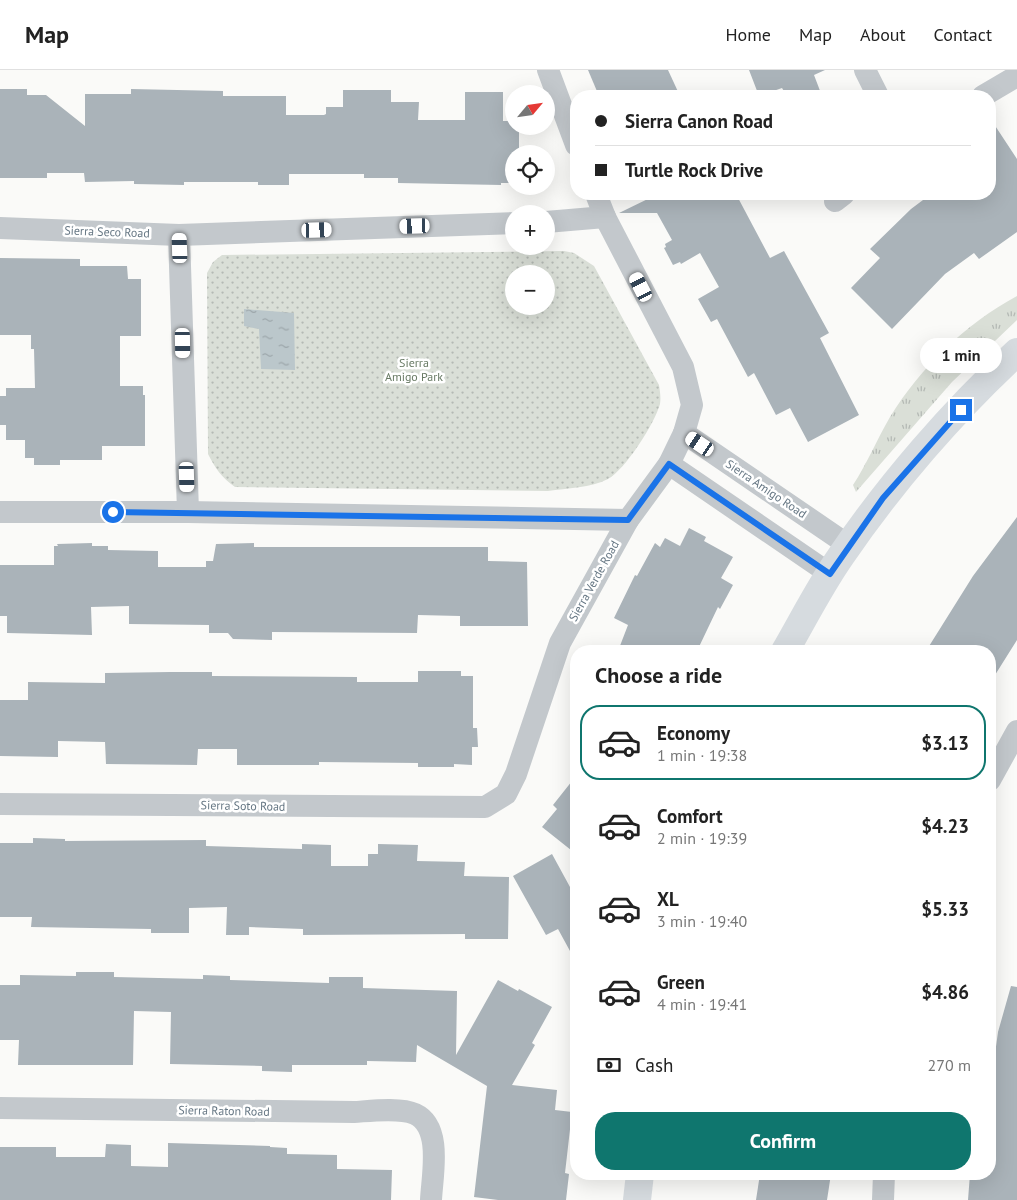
<!DOCTYPE html>
<html lang="en">
<head>
<meta charset="utf-8">
<style>
	:root { --surface:#fff; --page:#f2f2f2; --text:#222; --muted:#767676; --line:#e0e0e0; --accent:#0f766e }
	body { margin:0; font-family:"PT Sans",sans-serif; background:var(--page); color:var(--text); height:100vh; display:flex; flex-direction:column; font-size:19px; white-space:nowrap }
	* { box-sizing:border-box; margin:0 }
	p { font-size:16px; color:var(--muted) }
	.icon { flex:none; width:28px; height:28px; fill:none; stroke:currentColor; stroke-width:2; stroke-linecap:round; stroke-linejoin:round }
	.map { position:relative; flex:1; overflow:hidden }
	.drawer { position:absolute; left:570px; top:575px; width:426px; height:535px; display:flex; flex-direction:column; background:var(--surface); border-radius:20px; box-shadow:0 5px 20px #0002 }
	.drawer>* { flex:none }
	.top-card { position:absolute; left:570px; top:20px; width:426px; height:110px; border-radius:20px; box-shadow:0 5px 20px #0002; display:grid; align-content:center; height:110px; padding:0 25px; background:var(--surface) }
	.needle { width:32px; rotate:61deg }
	.controls { position:absolute; left:505px; top:15px; display:grid; gap:10px }
	.controls a { display:grid; place-items:center; width:50px; height:50px; border-radius:50%; background:var(--surface); box-shadow:0 5px 20px #0002; font-size:25px }
	.end { position:absolute; width:22px; height:22px; margin:-11px; border:6px solid #1a73e8; background:#fff; box-shadow:0 0 0 2px #fff }
	.from { border-radius:50% }
	.bubble { position:absolute; height:35px; border-radius:18px; background:var(--surface); box-shadow:0 5px 20px #0002; font-size:16px; font-weight:700; line-height:35px; text-align:center }
	.car { position:absolute; width:15px; height:30px; margin:-15px -8px; border-radius:6px; box-shadow:0 0 4px 1px #0007; background:linear-gradient(#fff 24%,#345 0 40%,#fff 0 76%,#345 0 86%,#fff 0) }
	.top-card b { display:flex; align-items:center; gap:18px; height:48px; font-size:19px }
	.top-card b+b { border-top:1px solid var(--line) }
	.top-card i { width:12px; height:12px; background:var(--text) }
	ul { padding:0; list-style:none }
	li { display:flex; align-items:center; gap:15px; height:75px; margin:0 10px 8px; padding:0 15px; border:2px solid transparent; border-radius:20px }
	li div { flex:1 }
	li b { display:block; font-size:19px }
	li em { font-style:normal; font-weight:700 }
	li.selected { border-color:var(--accent) }
	li>.icon { width:45px; height:45px; stroke-width:1.5 }
	h2 { padding:0 25px; font-size:22px; line-height:60px }
	.pay { display:flex; align-items:center; gap:12px; height:55px; padding:0 25px; font-size:19px }
	.pay p { margin-inline-start:auto }
	.button { display:flex; gap:10px; margin-top:auto; padding:10px 25px }
	.button a { flex:1; height:58px; border-radius:20px; background:var(--accent); color:#fff; font-size:20px; font-weight:700; line-height:58px; text-align:center }
	header { display:flex; align-items:center; gap:30px; box-sizing:border-box; height:70px; padding:0 25px; background:var(--surface); border-bottom:1px solid var(--line) }
	header strong { font-size:24px }
	nav { display:flex; gap:28px; margin-inline-start:auto; font-size:18px }
	.map>svg:first-child { display:block }
	.grass { fill:url(#grass-tufts) }
	.park { fill:url(#park-dots); fill-rule:evenodd }
	.water { fill:url(#water-ripples) }
	.building { fill:#aab3b9 }
	.lines { fill:none; stroke-linecap:round; stroke-linejoin:round }
	.street { stroke:#c3c8cc; stroke-width:22 }
	.secondary { stroke:#d6dbdf; stroke-width:28 }
	.route { stroke:#1a73e8; stroke-width:6 }
	.labels { text-anchor:middle; stroke-width:5; stroke-linejoin:round; paint-order:stroke }
	.street-label { font-size:12px; fill:#657683; stroke:#fff }
	.park-label { font-size:12px; fill:#687a64; stroke:#fff }
</style>
</head>
<body>
<header>
<strong>Map</strong>
<nav><a>Home</a><a>Map</a><a>About</a><a>Contact</a></nav>
</header>
<div class="map">
<svg width="1017" height="1130" viewBox="0 0 1017 1130">
	<defs>
		<pattern id="grass-tufts" width="24" height="20" patternUnits="userSpaceOnUse" patternTransform="scale(1.25)"><rect width="24" height="20" fill="#dadfd7"/><path d="M3 7l-1-3M5 7V3M7 7l1-3M15 17l-1-3M17 17v-4M19 17l1-3" fill="none" stroke="#b4b9b4"/></pattern>
		<pattern id="park-dots" width="8" height="8" patternUnits="userSpaceOnUse" patternTransform="scale(1.25)"><rect width="8" height="8" fill="#dadfd7"/><path d="M2 2h.1M6 6h.1" fill="none" stroke="#b4b9b4" stroke-width="1.8" stroke-linecap="round"/></pattern>
		<pattern id="water-ripples" width="26" height="14" patternUnits="userSpaceOnUse" patternTransform="scale(1.25)"><rect width="26" height="14" fill="#bbc7cb"/><path d="M2 4q2-2 4 0t4 0M15 11q2-2 4 0t4 0" fill="none" stroke="#9ca6aa"/></pattern>
	</defs>
	<rect width="100%" height="100%" fill="#fafaf8"/>
	<path class="grass" d="M 1017,226 L 1017,250 L 952,312 L 856,422 L 853,415 C 867,394 877,369 890,347 C 921,297 965,254 1017,226 Z"/>
	<path class="park" d="M 564,181 L 574,183 L 594,196 L 659,315 C 660,322 661,327 660,334 C 655,353 625,400 608,409 C 591,418 567,418 548,421 L 235,417 C 222,408 215,398 208,384 L 207,203 L 213,192 L 222,185 ZM 514,204 L 546,204 L 546,236 L 514,236 Z"/>
	<path class="water" d="M 244,239 L 294,243 L 295,300 L 261,299 L 259,259 L 244,256 Z"/>
	<g class="building">
		<path d="M 588,0 L 668,0 L 680,26 L 599,26 Z"/>
		<path d="M 749,0 L 825,0 L 814,5 L 822,26 L 787,26 L 782,18 L 759,26 Z"/>
		<path d="M 0,19 L 27,19 L 27,25 L 46,25 L 85,56 L 85,24 L 131,24 L 131,19 L 223,21 L 223,26 L 286,26 L 286,45 L 324,45 L 326,44 L 326,37 L 343,37 L 343,20 L 391,20 L 391,32 L 419,32 L 418,50 L 465,50 L 465,22 L 503,22 L 503,51 L 514,51 L 514,56 L 519,56 L 519,82 L 514,82 L 514,113 L 501,113 L 501,115 L 398,113 L 398,108 L 364,108 L 364,104 L 289,104 L 289,115 L 258,115 L 258,112 L 184,112 L 184,115 L 134,114 L 134,111 L 85,112 L 84,103 L 47,103 L 47,108 L 0,108 Z"/>
		<path d="M 990,48 L 1017,89 L 1017,162 L 979,189 L 974,183 L 945,204 L 892,259 L 851,218 L 880,188 L 870,179 L 911,139 L 931,124 L 990,124 Z"/>
		<path d="M 658,124 L 736,124 L 770,188 L 784,181 L 829,263 L 820,268 L 859,345 L 808,372 L 790,338 L 776,345 L 754,303 L 748,307 L 717,249 L 711,252 L 698,229 L 719,217 L 700,183 L 681,194 L 680,192 L 673,195 L 664,178 L 666,177 L 665,174 L 672,170 L 657,143 L 619,143 Z"/>
		<path d="M 0,188 L 80,189 L 80,196 L 127,196 L 128,209 L 141,209 L 141,266 L 120,266 L 120,316 L 143,316 L 143,325 L 145,325 L 145,376 L 102,376 L 102,390 L 60,390 L 60,395 L 34,395 L 34,388 L 25,388 L 25,370 L 6,370 L 6,355 L 0,355 L 0,326 L 6,326 L 6,318 L 35,318 L 34,279 L 31,279 L 31,265 L 0,265 Z"/>
		<path d="M 1017,447 L 1017,570 L 990,613 L 990,581 L 926,581 L 973,506 Z"/>
		<path d="M 689,458 L 706,467 L 704,471 L 733,487 L 721,508 L 733,515 L 720,539 L 718,537 L 697,581 L 618,581 L 628,555 L 614,548 L 635,505 L 637,506 L 655,473 L 660,477 L 665,468 L 680,476 Z"/>
		<path d="M 92,473 L 92,476 L 108,476 L 108,480 L 158,481 L 158,497 L 206,497 L 206,491 L 213,491 L 216,474 L 254,473 L 254,477 L 488,477 L 488,491 L 527,492 L 528,556 L 460,556 L 460,546 L 418,545 L 417,563 L 272,562 L 272,570 L 233,569 L 228,563 L 209,563 L 209,555 L 129,554 L 129,536 L 91,537 L 92,565 L 7,563 L 7,546 L 0,546 L 0,495 L 54,495 L 54,476 L 58,476 L 57,474 Z"/>
		<path d="M 418,601 L 461,601 L 461,606 L 473,606 L 473,658 L 477,658 L 478,677 L 472,677 L 472,695 L 454,694 L 454,697 L 418,697 L 418,693 L 319,692 L 319,695 L 237,695 L 237,679 L 198,679 L 197,695 L 106,694 L 105,672 L 58,671 L 58,687 L 0,686 L 0,630 L 28,630 L 28,612 L 105,613 L 105,603 L 170,602 L 212,602 L 212,606 L 357,607 L 357,612 L 418,612 Z"/>
		<path d="M 576,706 L 576,784 L 542,757 L 557,739 L 553,735 Z"/>
		<path d="M 33,768 L 65,769 L 65,771 L 206,770 L 206,776 L 302,779 L 302,774 L 331,775 L 331,796 L 368,796 L 368,784 L 378,784 L 378,774 L 418,775 L 417,791 L 465,792 L 464,806 L 509,807 L 508,869 L 465,869 L 465,864 L 303,865 L 303,859 L 249,857 L 249,865 L 226,865 L 227,837 L 189,838 L 189,863 L 151,863 L 151,859 L 31,857 L 32,847 L 0,847 L 0,773 L 33,773 Z"/>
		<path d="M 552,784 L 576,828 L 576,892 L 558,859 L 546,865 L 513,806 Z"/>
		<path d="M 76,902 L 114,902 L 114,907 L 203,909 L 203,905 L 230,906 L 230,910 L 329,913 L 329,907 L 363,907 L 363,918 L 457,921 L 456,985 L 498,910 L 518,921 L 519,919 L 552,937 L 532,973 L 535,975 L 512,1015 L 557,1020 L 555,1040 L 572,1042 L 565,1103 L 569,1104 L 566,1130 L 498,1130 L 474,1127 L 487,1016 L 417,975 L 416,992 L 367,991 L 367,995 L 292,995 L 292,1002 L 262,1001 L 262,996 L 170,994 L 171,942 L 134,941 L 133,995 L 18,995 L 19,970 L 0,970 L 0,915 L 20,915 L 20,905 L 76,906 Z"/>
		<path d="M 1011,916 L 1017,917 L 1017,1130 L 968,1130 L 970,1104 L 990,1104 L 990,1020 L 998,962 Z"/>
		<path d="M 168,1073 L 270,1076 L 270,1077 L 287,1078 L 287,1084 L 337,1085 L 337,1099 L 392,1100 L 391,1130 L 0,1130 L 0,1077 L 56,1077 L 56,1087 L 105,1087 L 106,1074 L 131,1075 L 131,1096 L 168,1097 Z"/>
		<path d="M 760,1104 L 831,1104 L 827,1130 L 756,1130 Z"/>
	</g>
	<g class="lines">
		<g class="street">
			<path d="M 548,0 L 576,75"/>
			<path d="M 865,0 L 878,26"/>
			<path d="M 983,26 L 1017,6"/>
			<path d="M 835,131 L 844,124"/>
			<path d="M 546,152 L 605,147"/>
			<path d="M 0,158 L 179,165 L 514,153"/>
			<path d="M 179,165 L 188,442"/>
			<path d="M 684,363 L 848,475"/>
			<path d="M 669,394 L 830,504"/>
			<path d="M 0,442 L 188,442 L 628,450"/>
			<path d="M 990,710 L 1017,661"/>
			<path d="M 0,734 L 485,737 L 506,724 L 516,704 L 560,573 L 628,450 L 669,394 L 684,363 L 692,335 L 683,297 L 605,147 L 596,124"/>
			<path d="M 0,1038 L 354,1042 C 370,1041 400,1037 415,1044 C 443,1057 432,1106 431,1130"/>
			<path d="M 883,1130 L 884,1104"/>
		</g>
		<g class="secondary">
			<path d="M 785,581 C 803,550 820,516 841,486 C 890,414 953,341 1017,282"/>
			<path d="M 637,1130 L 640,1104"/>
		</g>
	</g>
	<g class="lines">
		<path class="route" d="M 113,442 L 628,450 L 669,394 L 830,504 L 883,428 L 961,340"/>
	</g>
	<g class="labels">
		<g class="street-label">
			<text transform="translate(107 162) rotate(2)" y="4">Sierra Seco Road</text>
			<text transform="translate(766 419) rotate(34)" y="4">Sierra Amigo Road</text>
			<text transform="translate(594 511) rotate(-61)" y="4">Sierra Verde Road</text>
			<text transform="translate(243 736) rotate(1)" y="4">Sierra Soto Road</text>
			<text transform="translate(224 1041) rotate(1)" y="4">Sierra Raton Road</text>
		</g>
		<g class="park-label">
			<text x="414" y="297">Sierra<tspan x="414" dy="14">Amigo Park</tspan></text>
		</g>
	</g>
</svg>
<div class="controls">
<a><svg class="needle" viewBox="-14 -14 28 28"><path d="M0-13l5 13h-10z" fill="#e53935"/><path d="M0 13l5-13h-10z" fill="#767676"/></svg></a>
<a><svg class="icon" aria-label="locate" viewBox="0 0 24 24"><circle cx="12" cy="12" r="6"/><path d="M12 2v4M12 18v4M2 12h4M18 12h4"/></svg></a>
<a>+</a>
<a>−</a>
</div>
<i class="end from" style="left:113px;top:442px"></i>
<i class="end" style="left:961px;top:340px"></i>
<div class="bubble" style="left:920px;top:268px;width:82px">1 min</div>
<i class="car" style="left:415px;top:156px;rotate:268deg"></i>
<i class="car" style="left:317px;top:160px;rotate:88deg"></i>
<i class="car" style="left:180px;top:178px;rotate:358deg"></i>
<i class="car" style="left:641px;top:217px;rotate:333deg"></i>
<i class="car" style="left:183px;top:273px;rotate:179deg"></i>
<i class="car" style="left:700px;top:374px;rotate:304deg"></i>
<i class="car" style="left:187px;top:407px;rotate:178deg"></i>
<div class="top-card">
<b><i class="from"></i>Sierra Canon Road</b>
<b><i></i>Turtle Rock Drive</b>
</div>
<section class="drawer">
<h2>Choose a ride</h2>
<ul>
<li class="selected"><svg class="icon" aria-label="car" viewBox="0 0 24 24"><path d="M5 17H2v-5l4-1 3-4h7l3 4 3 1v5h-3M9 17h6M6 11h13"/><circle cx="7" cy="17" r="2"/><circle cx="17" cy="17" r="2"/></svg><div><b>Economy</b><p>1 min · 19:38</p></div><em>$3.13</em></li>
<li><svg class="icon" aria-label="car" viewBox="0 0 24 24"><path d="M5 17H2v-5l4-1 3-4h7l3 4 3 1v5h-3M9 17h6M6 11h13"/><circle cx="7" cy="17" r="2"/><circle cx="17" cy="17" r="2"/></svg><div><b>Comfort</b><p>2 min · 19:39</p></div><em>$4.23</em></li>
<li><svg class="icon" aria-label="car" viewBox="0 0 24 24"><path d="M5 17H2v-5l4-1 3-4h7l3 4 3 1v5h-3M9 17h6M6 11h13"/><circle cx="7" cy="17" r="2"/><circle cx="17" cy="17" r="2"/></svg><div><b>XL</b><p>3 min · 19:40</p></div><em>$5.33</em></li>
<li><svg class="icon" aria-label="car" viewBox="0 0 24 24"><path d="M5 17H2v-5l4-1 3-4h7l3 4 3 1v5h-3M9 17h6M6 11h13"/><circle cx="7" cy="17" r="2"/><circle cx="17" cy="17" r="2"/></svg><div><b>Green</b><p>4 min · 19:41</p></div><em>$4.86</em></li>
</ul>
<div class="pay"><svg class="icon" aria-label="cash" viewBox="0 0 24 24"><path d="M3 7h18v10H3z"/><circle cx="12" cy="12" r="2"/></svg>Cash<p>270 m</p></div>
<div class="button"><a>Confirm</a></div>
</section>
</div>
</body>
</html>
